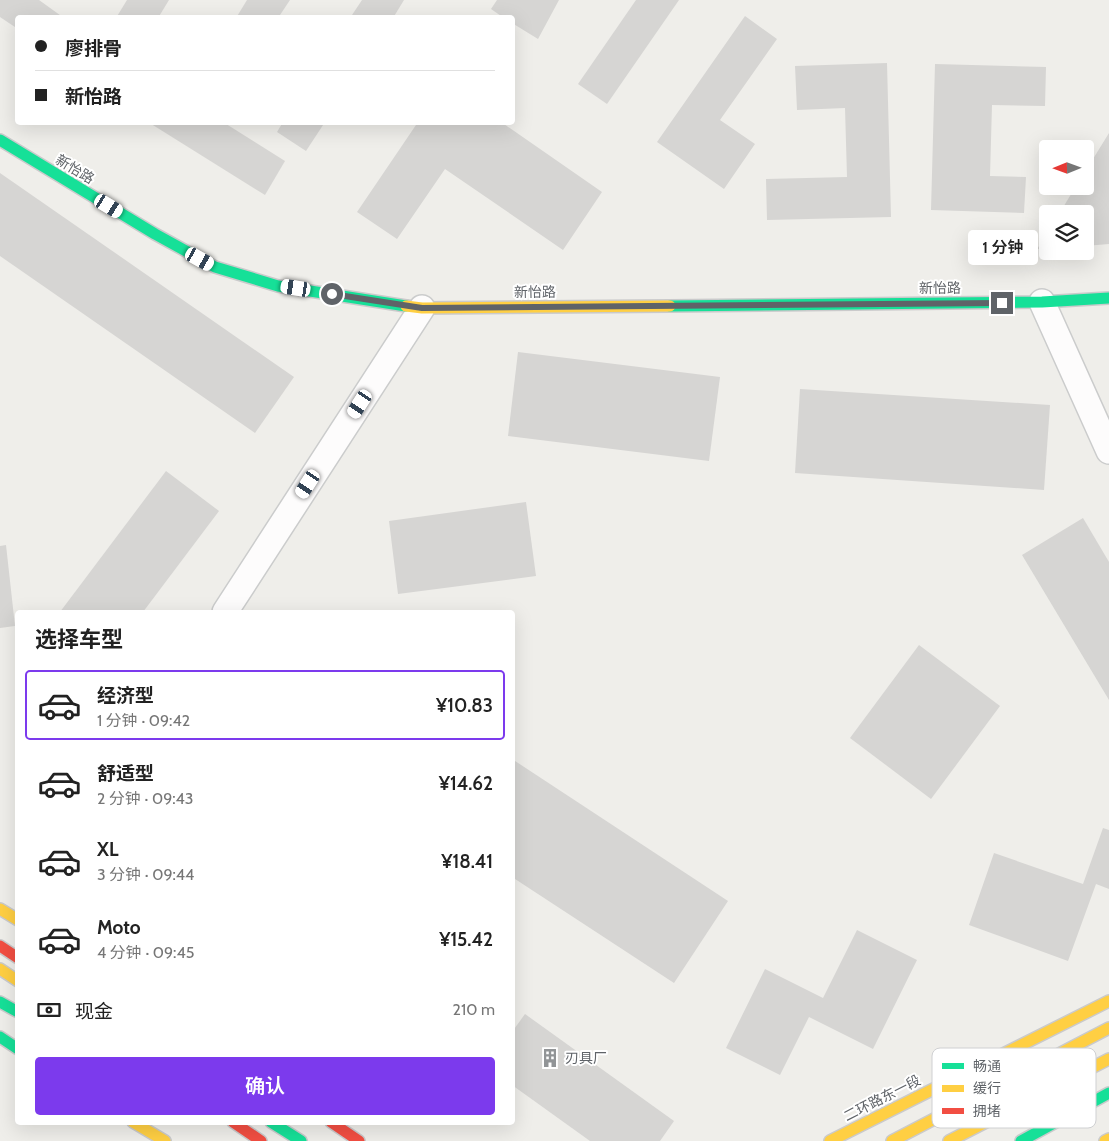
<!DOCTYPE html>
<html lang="zh">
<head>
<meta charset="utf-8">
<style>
	:root { --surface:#fff; --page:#f2f2f2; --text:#222; --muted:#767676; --line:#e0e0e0; --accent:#7c3aed }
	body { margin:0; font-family:Cabin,"Noto Sans SC",sans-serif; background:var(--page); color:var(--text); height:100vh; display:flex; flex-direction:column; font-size:19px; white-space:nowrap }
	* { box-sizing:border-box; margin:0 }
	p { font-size:16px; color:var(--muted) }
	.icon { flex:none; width:28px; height:28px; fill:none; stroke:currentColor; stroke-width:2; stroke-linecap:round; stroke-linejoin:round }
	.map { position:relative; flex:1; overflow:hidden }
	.panel { position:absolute; left:15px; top:610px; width:500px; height:515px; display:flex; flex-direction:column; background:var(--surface); border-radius:5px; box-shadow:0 5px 20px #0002 }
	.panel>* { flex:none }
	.guide { position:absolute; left:15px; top:15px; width:500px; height:110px; border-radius:5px; box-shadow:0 5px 20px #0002; display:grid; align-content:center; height:110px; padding:0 20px; background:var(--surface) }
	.needle { width:32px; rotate:269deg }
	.buttons { position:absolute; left:1039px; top:140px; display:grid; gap:10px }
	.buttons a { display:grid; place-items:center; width:55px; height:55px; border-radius:5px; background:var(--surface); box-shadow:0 5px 20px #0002; font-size:25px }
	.end { position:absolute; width:22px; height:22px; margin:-11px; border:6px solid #5f6368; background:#fff; box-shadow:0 0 0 2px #fff }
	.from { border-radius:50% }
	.bubble { position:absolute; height:35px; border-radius:5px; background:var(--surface); box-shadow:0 5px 20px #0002; font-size:16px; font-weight:600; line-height:35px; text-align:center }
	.car { position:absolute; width:15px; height:30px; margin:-15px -8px; border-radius:6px; box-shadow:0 0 4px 1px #0007; background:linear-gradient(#fff 24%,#345 0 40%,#fff 0 76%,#345 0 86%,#fff 0) }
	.guide b { display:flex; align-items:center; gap:18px; height:48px; font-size:19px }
	.guide b+b { border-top:1px solid var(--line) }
	.guide i { width:12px; height:12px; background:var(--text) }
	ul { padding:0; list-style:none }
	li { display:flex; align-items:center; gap:15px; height:70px; margin:0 10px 8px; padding:0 10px; border:2px solid transparent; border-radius:5px }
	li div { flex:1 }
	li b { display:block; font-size:19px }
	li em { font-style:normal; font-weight:600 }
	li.on { border-color:var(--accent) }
	li>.icon { width:45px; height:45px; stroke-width:1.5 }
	h2 { padding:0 20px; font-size:22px; line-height:60px }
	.pay { display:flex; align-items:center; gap:12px; height:55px; padding:0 20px; font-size:19px }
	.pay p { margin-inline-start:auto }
	.button { display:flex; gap:10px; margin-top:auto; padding:10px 20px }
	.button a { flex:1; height:58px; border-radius:5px; background:var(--accent); color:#fff; font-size:20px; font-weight:600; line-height:58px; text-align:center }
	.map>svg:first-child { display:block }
	.building { fill:#d6d5d3 }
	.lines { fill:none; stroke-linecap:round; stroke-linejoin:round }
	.street-casing { stroke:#cbcccc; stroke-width:28 }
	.fast-casing { stroke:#cacacb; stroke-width:14 }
	.slow-casing { stroke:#cacacb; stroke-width:14 }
	.jam-casing { stroke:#cacacb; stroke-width:14 }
	.street { stroke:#fdfcfc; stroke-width:25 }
	.fast { stroke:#16e098; stroke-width:11 }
	.slow { stroke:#ffcf43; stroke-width:11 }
	.jam { stroke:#f24e42; stroke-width:11 }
	.route { stroke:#5f6368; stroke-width:6 }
	.labels { text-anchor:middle; stroke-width:4; stroke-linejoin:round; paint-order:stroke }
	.street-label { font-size:14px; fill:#5f6368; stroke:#fff }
	.poi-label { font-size:14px; fill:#5f6368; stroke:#fff; text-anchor:start }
	.key { fill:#fff; stroke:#cfd0d2; stroke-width:1 }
	.key-label { font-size:14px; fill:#5f6368 }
</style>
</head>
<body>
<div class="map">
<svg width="1109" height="1141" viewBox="0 0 1109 1141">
	<rect width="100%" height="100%" fill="#efeeea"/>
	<g class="building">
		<path d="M 0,0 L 39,0 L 64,18 L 18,18 L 18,29 L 0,17 Z"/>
		<path d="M 127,0 L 169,0 L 158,18 L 116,18 Z"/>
		<path d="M 247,0 L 290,0 L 278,18 L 236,18 Z"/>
		<path d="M 362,0 L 404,0 L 393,18 L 350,18 Z"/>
		<path d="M 497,0 L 559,0 L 538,39 L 512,23 L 512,18 L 504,18 L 491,9 Z"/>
		<path d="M 636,0 L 679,0 L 607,104 L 578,84 Z"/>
		<path d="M 745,16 L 777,39 L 720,120 L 755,144 L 724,189 L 657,142 Z"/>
		<path d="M 887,63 L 891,217 L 767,220 L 766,179 L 847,177 L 845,108 L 797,110 L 795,66 Z"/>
		<path d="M 935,64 L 1046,67 L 1045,106 L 992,105 L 990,176 L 1026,177 L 1024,213 L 931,210 Z"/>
		<path d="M 148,122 L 223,122 L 285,161 L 265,195 Z"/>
		<path d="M 283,122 L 325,122 L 306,151 L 277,132 Z"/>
		<path d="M 418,122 L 501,122 L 602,192 L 563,250 L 445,169 L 397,239 L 357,212 Z"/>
		<path d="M 1109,133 L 1109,244 L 1085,246 L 1085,214 L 1059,214 L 1076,186 L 1085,186 L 1085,172 Z"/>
		<path d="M 0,173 L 294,377 L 255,433 L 0,256 Z"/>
		<path d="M 1048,233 L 1048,249 L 1037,249 Z"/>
		<path d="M 518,352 L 720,377 L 709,461 L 508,436 Z"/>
		<path d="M 800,389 L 1050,405 L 1044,490 L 795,473 Z"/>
		<path d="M 166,471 L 219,511 L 143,612 L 60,612 Z"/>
		<path d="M 526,502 L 536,576 L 398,594 L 389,521 Z"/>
		<path d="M 1083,518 L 1109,562 L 1109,700 L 1022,555 Z"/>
		<path d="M 6,545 L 15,626 L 0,628 L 0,546 Z"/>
		<path d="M 919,645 L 1000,706 L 931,799 L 850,738 Z"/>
		<path d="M 512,759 L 728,901 L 674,983 L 512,877 Z"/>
		<path d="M 1103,828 L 1109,830 L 1109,889 L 1096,884 L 1068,961 L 969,925 L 994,853 L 1083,884 Z"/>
		<path d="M 857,930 L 917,960 L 873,1049 L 809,1017 L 780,1075 L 726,1048 L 765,969 L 823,998 Z"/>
		<path d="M 525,1014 L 674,1121 L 660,1141 L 590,1141 L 512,1085 L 512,1032 Z"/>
	</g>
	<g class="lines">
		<g class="street-casing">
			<g id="street">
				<path d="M 1042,302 L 1109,451"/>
				<path d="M 225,612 L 422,308"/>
			</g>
		</g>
		<g class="fast-casing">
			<g id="fast">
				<path d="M 0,140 L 155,234 L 215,267 L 278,286 L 406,306"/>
				<path d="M 670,306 L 1042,302 L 1109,298"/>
				<path d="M 0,1002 L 18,1012"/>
				<path d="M 0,1037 L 18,1049"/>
				<path d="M 271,1122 L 301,1141"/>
				<path d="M 1021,1141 L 1109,1093"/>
			</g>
		</g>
		<g class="slow-casing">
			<g id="slow">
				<path d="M 406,306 L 422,308 L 670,306"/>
				<path d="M 0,909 L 18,920"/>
				<path d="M 0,969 L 18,981"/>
				<path d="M 133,1122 L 165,1141"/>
				<path d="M 830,1141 L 1109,1001"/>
				<path d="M 892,1141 L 1109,1028"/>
				<path d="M 949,1141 L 1109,1059"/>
				<path d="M 1105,1141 L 1109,1139"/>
			</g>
		</g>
		<g class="jam-casing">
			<g id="jam">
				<path d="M 0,946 L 18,958"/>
				<path d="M 233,1122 L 261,1141"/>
				<path d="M 331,1122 L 359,1141"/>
			</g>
		</g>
		<use href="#street" class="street"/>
		<use href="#fast" class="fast"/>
		<use href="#slow" class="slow"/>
		<use href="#jam" class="jam"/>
	</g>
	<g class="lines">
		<path class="route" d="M 332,294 L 422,308 L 1002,303"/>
	</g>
	<defs>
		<g id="building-bare" transform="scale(1.5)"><path d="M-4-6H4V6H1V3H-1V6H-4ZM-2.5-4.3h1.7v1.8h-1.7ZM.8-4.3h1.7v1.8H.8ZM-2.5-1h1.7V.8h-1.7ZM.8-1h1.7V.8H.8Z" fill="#919496" stroke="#fff" stroke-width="2.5" paint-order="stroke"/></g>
	</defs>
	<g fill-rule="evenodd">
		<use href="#building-bare" x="550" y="1058"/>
	</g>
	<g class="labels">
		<g class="street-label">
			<text transform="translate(75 169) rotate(31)" y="5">新怡路</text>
			<text transform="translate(940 288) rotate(-1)" y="5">新怡路</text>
			<text transform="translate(535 292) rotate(-1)" y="5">新怡路</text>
			<text transform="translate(882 1098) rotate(-27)" y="5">二环路东一段</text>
		</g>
		<g class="poi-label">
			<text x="565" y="1063">刃具厂</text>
		</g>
	</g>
	<rect x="932" y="1048" width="164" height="80" rx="8" class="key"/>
	<rect x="942" y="1063" width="22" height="6" fill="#16e098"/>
	<rect x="942" y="1085" width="22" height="7" fill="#ffcf43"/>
	<rect x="942" y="1108" width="22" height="6" fill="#f24e42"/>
	<g class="key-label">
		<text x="973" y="1071">畅通</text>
		<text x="973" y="1093">缓行</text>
		<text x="973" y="1116">拥堵</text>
	</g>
</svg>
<div class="buttons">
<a><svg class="needle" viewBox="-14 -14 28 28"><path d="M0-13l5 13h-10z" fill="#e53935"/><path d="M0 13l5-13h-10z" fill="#767676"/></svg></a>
<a><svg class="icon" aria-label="layers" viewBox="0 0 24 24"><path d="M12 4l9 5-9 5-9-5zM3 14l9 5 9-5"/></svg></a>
</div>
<i class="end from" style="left:332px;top:294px"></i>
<i class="end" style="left:1002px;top:303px"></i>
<div class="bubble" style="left:968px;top:230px;width:70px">1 分钟</div>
<i class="car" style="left:109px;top:206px;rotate:121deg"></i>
<i class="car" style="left:200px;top:259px;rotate:119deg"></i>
<i class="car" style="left:296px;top:288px;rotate:279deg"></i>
<i class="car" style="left:360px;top:404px;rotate:213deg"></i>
<i class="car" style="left:308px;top:484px;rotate:213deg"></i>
<div class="guide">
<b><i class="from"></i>廖排骨</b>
<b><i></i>新怡路</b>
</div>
<section class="panel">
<h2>选择车型</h2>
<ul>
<li class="on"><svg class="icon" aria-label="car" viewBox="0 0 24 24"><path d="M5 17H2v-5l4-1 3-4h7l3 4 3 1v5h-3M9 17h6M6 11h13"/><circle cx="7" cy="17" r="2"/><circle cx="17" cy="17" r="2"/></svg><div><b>经济型</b><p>1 分钟 · 09:42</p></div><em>¥10.83</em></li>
<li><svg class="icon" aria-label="car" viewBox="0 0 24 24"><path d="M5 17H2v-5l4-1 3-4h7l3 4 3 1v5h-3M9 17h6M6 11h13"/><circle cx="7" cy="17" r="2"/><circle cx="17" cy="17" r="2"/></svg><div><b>舒适型</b><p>2 分钟 · 09:43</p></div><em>¥14.62</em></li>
<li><svg class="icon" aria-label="car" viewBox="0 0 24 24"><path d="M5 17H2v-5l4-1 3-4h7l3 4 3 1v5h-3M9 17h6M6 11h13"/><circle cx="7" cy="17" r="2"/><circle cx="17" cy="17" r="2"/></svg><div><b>XL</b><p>3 分钟 · 09:44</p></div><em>¥18.41</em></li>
<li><svg class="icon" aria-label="car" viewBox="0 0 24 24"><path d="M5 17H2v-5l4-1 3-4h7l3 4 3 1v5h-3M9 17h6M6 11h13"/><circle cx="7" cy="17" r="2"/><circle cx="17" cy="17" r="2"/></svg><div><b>Moto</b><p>4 分钟 · 09:45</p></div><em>¥15.42</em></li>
</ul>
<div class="pay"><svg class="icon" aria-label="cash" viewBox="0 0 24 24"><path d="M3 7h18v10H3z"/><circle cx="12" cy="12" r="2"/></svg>现金<p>210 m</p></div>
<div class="button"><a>确认</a></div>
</section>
</div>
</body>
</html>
